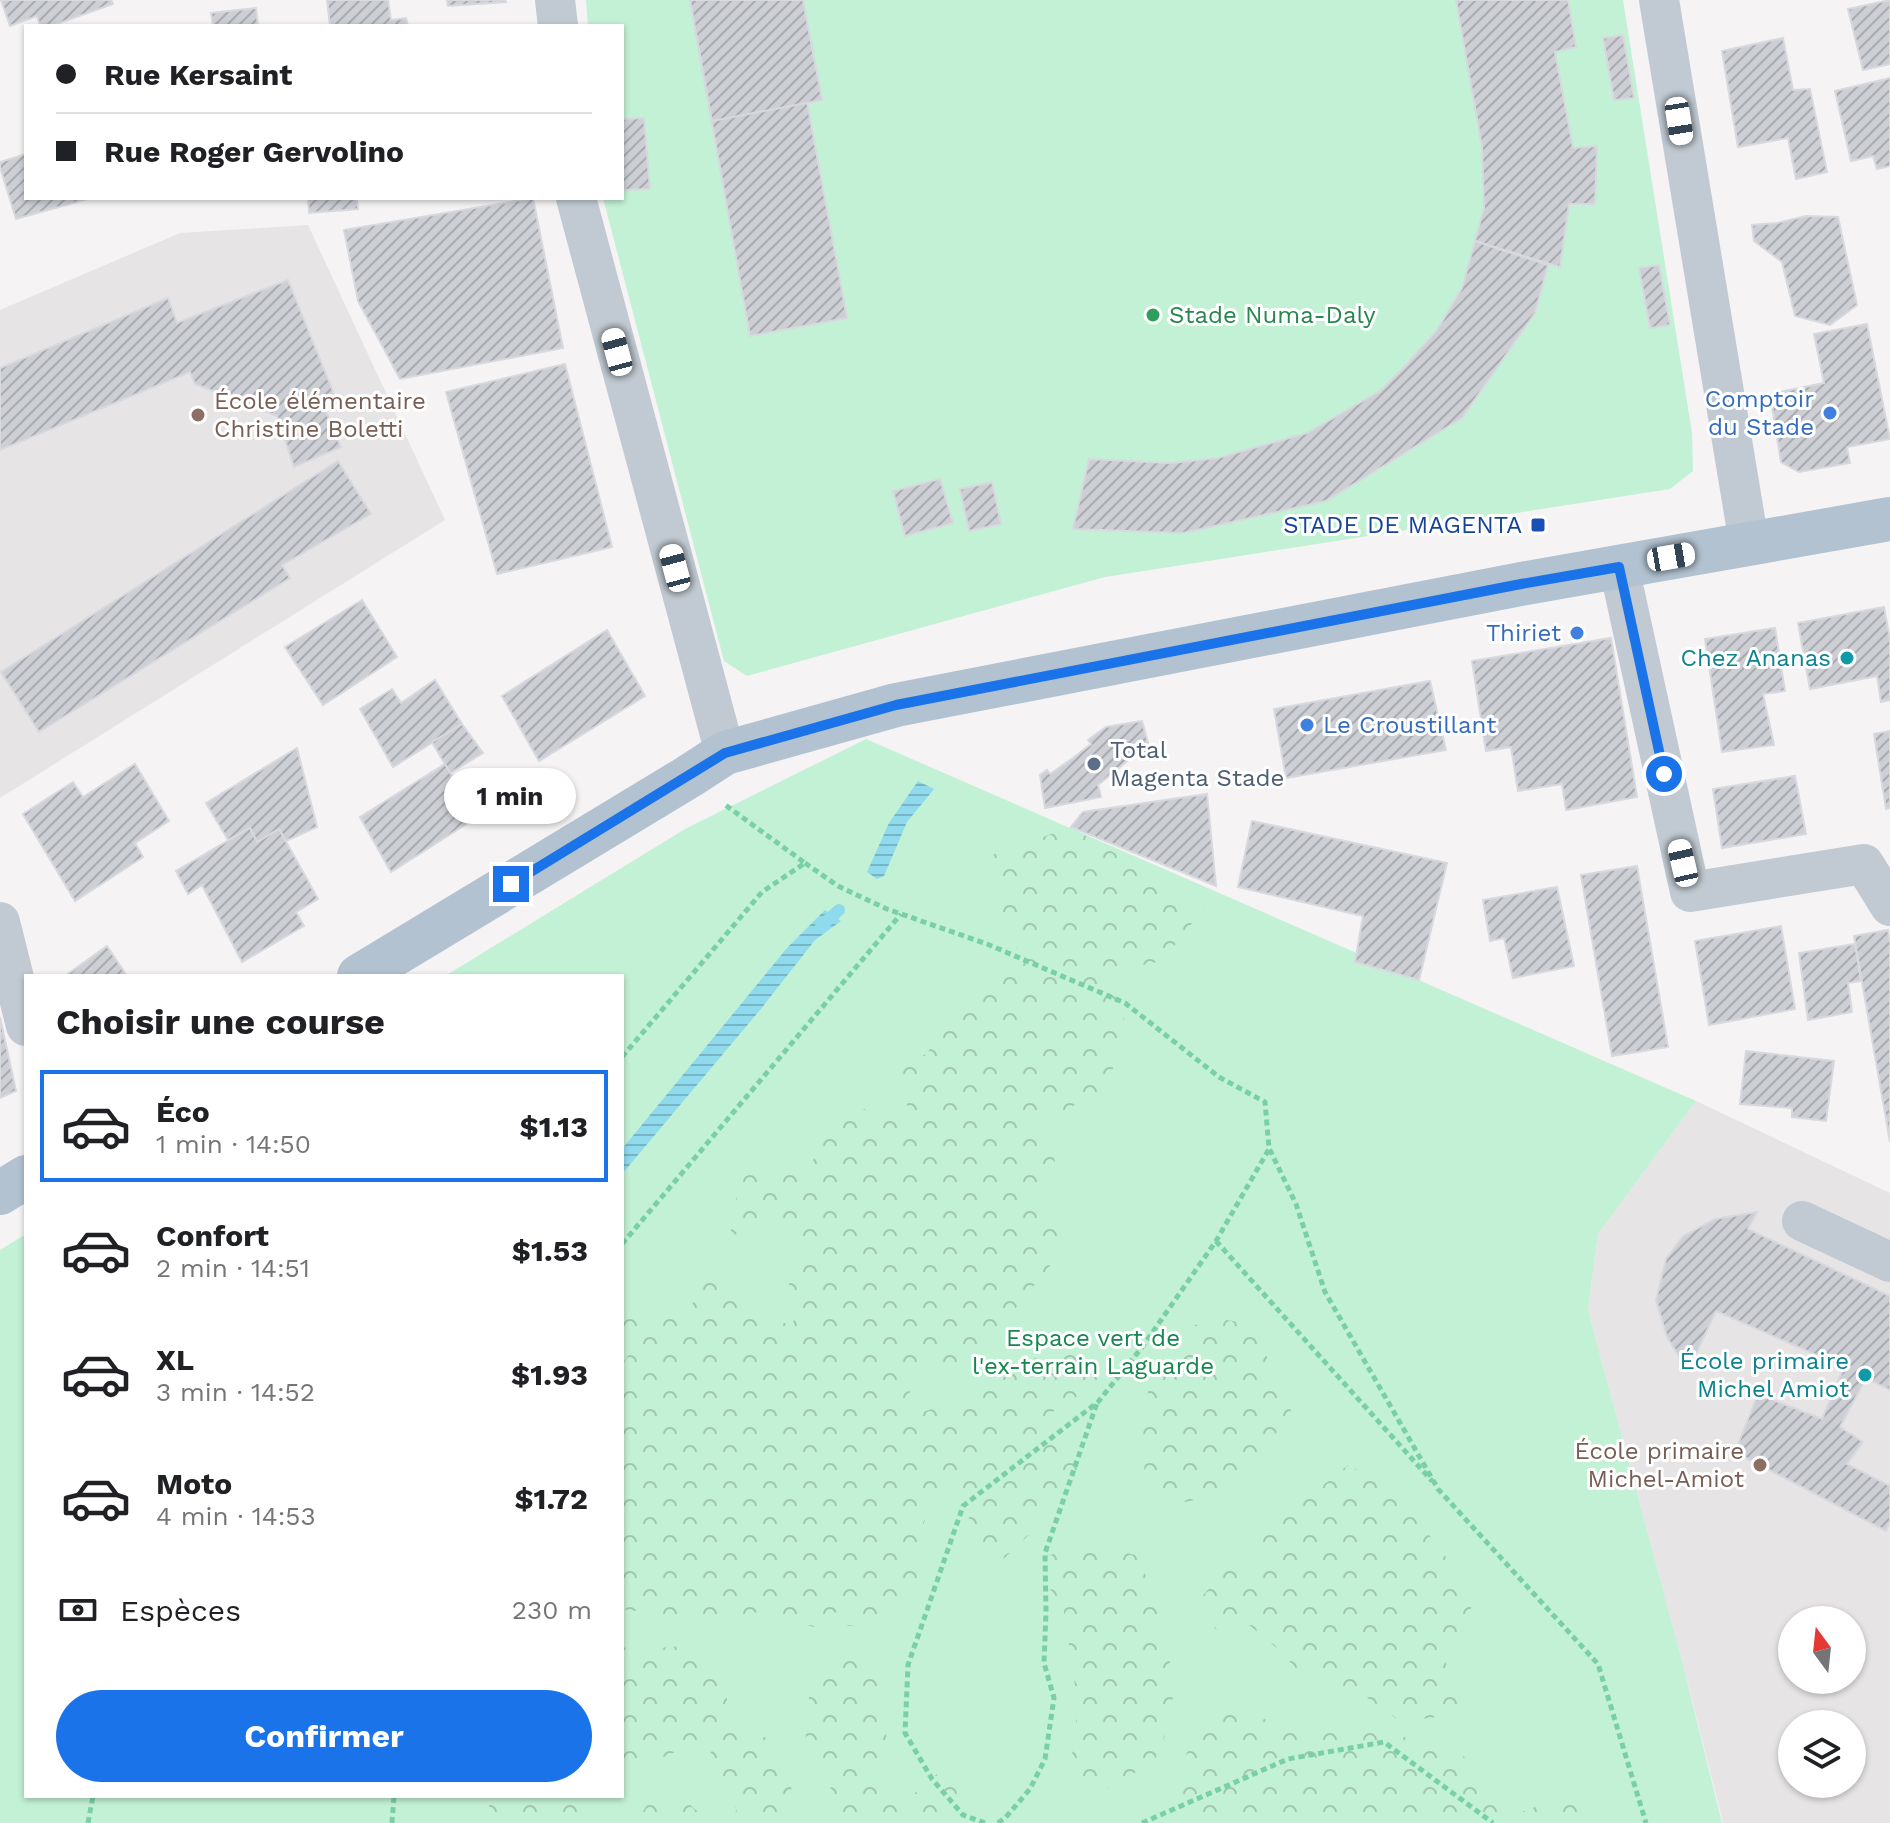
<!DOCTYPE html>
<html lang="fr">
<head>
<meta charset="utf-8">
<style>
	:root { --surface:#fff; --page:#f6f6f6; --text:#202124; --muted:#757577; --line:#e0e0e0; --accent:#1a73e8 }
	body { margin:0; font-family:"Work Sans",sans-serif; background:var(--page); color:var(--text); height:100vh; display:flex; flex-direction:column; font-size:30px; white-space:nowrap }
	* { box-sizing:border-box; margin:0 }
	p { font-size:26px; color:var(--muted) }
	.icon { flex:none; width:44px; height:44px; fill:none; stroke:currentColor; stroke-width:2; stroke-linecap:round; stroke-linejoin:round }
	.map { position:relative; flex:1; overflow:hidden }
	.side { position:absolute; left:24px; top:974px; width:600px; height:824px; display:flex; flex-direction:column; background:var(--surface); border-radius:0px; box-shadow:0 2px 6px #0004 }
	.side>* { flex:none }
	.guide { position:absolute; left:24px; top:24px; width:600px; height:176px; border-radius:0px; box-shadow:0 2px 6px #0004; display:grid; align-content:center; height:176px; padding:0 32px; background:var(--surface) }
	.needle { width:52px; rotate:345deg }
	.fabs { position:absolute; left:1778px; top:1606px; display:grid; gap:16px }
	.fabs a { display:grid; place-items:center; width:88px; height:88px; border-radius:50%; background:var(--surface); box-shadow:0 2px 6px #0004; font-size:40px }
	.end { position:absolute; width:36px; height:36px; margin:-18px; border:10px solid #1a73e8; background:#fff; box-shadow:0 0 0 4px #fff }
	.from { border-radius:50% }
	.bubble { position:absolute; height:56px; border-radius:28px; background:var(--surface); box-shadow:0 2px 6px #0004; font-size:26px; font-weight:700; line-height:56px; text-align:center }
	.car { position:absolute; width:24px; height:48px; margin:-24px -12px; border-radius:10px; box-shadow:0 0 6px 2px #0007; background:linear-gradient(#fff 24%,#345 0 40%,#fff 0 76%,#345 0 86%,#fff 0) }
	.guide b { display:flex; align-items:center; gap:28px; height:76px; font-size:30px }
	.guide b+b { border-top:2px solid var(--line) }
	.guide i { width:20px; height:20px; background:var(--text) }
	ul { padding:0; list-style:none }
	li { display:flex; align-items:center; gap:24px; height:112px; margin:0 16px 12px; padding:0 16px; border:4px solid transparent; border-radius:0px }
	li div { flex:1 }
	li b { display:block; font-size:30px }
	li em { font-style:normal; font-weight:700 }
	li.on { border-color:var(--accent) }
	li>.icon { width:72px; height:72px; stroke-width:1.5 }
	h2 { padding:0 32px; font-size:36px; line-height:96px }
	.pay { display:flex; align-items:center; gap:20px; height:88px; padding:0 32px; font-size:30px }
	.pay p { margin-inline-start:auto }
	.cta { display:flex; gap:16px; margin-top:auto; padding:16px 32px }
	.cta a { flex:1; height:92px; border-radius:48px; background:var(--accent); color:#fff; font-size:32px; font-weight:700; line-height:92px; text-align:center }
	.map>svg:first-child { display:block }
	.education { fill:#e6e4e5; fill-rule:evenodd }
	.green { fill:#c3f1d5 }
	.forest { fill:url(#forest-crowns) }
	.water { fill:url(#water-rules) }
	.lines { fill:none; stroke-linecap:round; stroke-linejoin:round }
	.stream { stroke:#90daee; stroke-width:12 }
	.building { fill:url(#building-hatch); stroke:#d7d9de; stroke-width:2 }
	.path { stroke:#7ad0a6; stroke-width:5; stroke-dasharray:6 4; stroke-linecap:butt }
	.minor { stroke:#c1cad2; stroke-width:40 }
	.major { stroke:#b3c2d1; stroke-width:44 }
	.route { stroke:#1a73e8; stroke-width:10 }
	.leisure-dot { fill:#2e9e5b; stroke:#fff; stroke-width:3 }
	.shop-dot { fill:#3f7fe0; stroke:#fff; stroke-width:3 }
	.education-dot { fill:#8d6e63; stroke:#fff; stroke-width:3 }
	.transit-dot { fill:#1a4fb4; stroke:#fff; stroke-width:3 }
	.culture-dot { fill:#0f9aa8; stroke:#fff; stroke-width:3 }
	.service-dot { fill:#5c6f8a; stroke:#fff; stroke-width:3 }
	.labels { text-anchor:middle; stroke-width:6; stroke-linejoin:round; paint-order:stroke }
	.leisure-label { font-size:24px; fill:#27864d; stroke:#fff; text-anchor:start }
	.shop-label { font-size:24px; fill:#366cbe; stroke:#fff; text-anchor:end }
	.education-label { font-size:24px; fill:#785e54; stroke:#fff; text-anchor:start }
	.transit-label { font-size:24px; fill:#164399; stroke:#fff; text-anchor:end }
	.culture-label { font-size:24px; fill:#0d838f; stroke:#fff; text-anchor:end }
	.service-label { font-size:24px; fill:#4e5e75; stroke:#fff; text-anchor:start }
	.park-label { font-size:24px; fill:#17864f; stroke:#fff }
</style>
</head>
<body>
<div class="map">
<svg width="1890" height="1823" viewBox="0 0 1890 1823">
	<defs>
		<pattern id="forest-crowns" width="20" height="18" patternUnits="userSpaceOnUse" patternTransform="scale(2)"><rect width="20" height="18" fill="#c3f1d5"/><path d="M2 6a3 3 0 1 1 6 0M12 15a3 3 0 1 1 6 0" fill="none" stroke="#a0c6b0"/></pattern>
		<pattern id="water-rules" width="6" height="5" patternUnits="userSpaceOnUse" patternTransform="scale(2)"><rect width="6" height="5" fill="#90daee"/><path d="M0 2.5h6" fill="none" stroke="#78b4c4"/></pattern>
		<pattern id="building-hatch" width="6" height="6" patternUnits="userSpaceOnUse" patternTransform="scale(2)"><rect width="6" height="6" fill="#cdcfd5"/><path d="M-1 1l2-2M0 6l6-6M5 7l2-2" fill="none" stroke="#a8abb0"/></pattern>
	</defs>
	<rect width="100%" height="100%" fill="#f5f3f3"/>
	<g class="education">
		<path d="M 308,225 L 445,520 L 0,798 L 0,310 L 180,233 Z"/>
		<path d="M 1696,1101 L 1890,1193 L 1890,1823 L 1723,1823 L 1689,1688 L 1588,1310 L 1598,1234 ZM 1792,1620 L 1852,1620 L 1852,1680 L 1792,1680 ZM 1792,1724 L 1852,1724 L 1852,1784 L 1792,1784 Z"/>
	</g>
	<g class="green">
		<path d="M 586,0 L 1623,0 L 1692,433 L 1693,471 L 1670,489 L 1105,577 L 747,676 L 724,661 L 603,198 L 622,198 L 622,26 L 588,26 Z"/>
		<path d="M 866,739 L 1696,1101 L 1598,1234 L 1588,1310 L 1683,1665 L 1722,1823 L 0,1823 L 0,1250 L 26,1234 L 26,1796 L 622,1796 L 622,976 L 445,976 L 685,829 Z"/>
	</g>
	<g class="forest">
		<path d="M 1071,827 L 1205,907 L 1162,961 L 1117,970 L 1127,1044 L 1100,1091 L 1041,1124 L 1055,1161 L 1023,1205 L 1082,1226 L 1010,1315 L 964,1362 L 910,1377 L 909,1416 L 972,1397 L 1051,1348 L 1104,1347 L 1098,1383 L 1038,1421 L 1097,1468 L 1039,1500 L 1033,1531 L 995,1567 L 955,1491 L 930,1491 L 921,1539 L 924,1582 L 885,1623 L 846,1626 L 845,1606 L 814,1627 L 759,1611 L 727,1624 L 622,1609 L 622,1364 L 631,1352 L 622,1345 L 622,1306 L 626,1304 L 682,1320 L 711,1274 L 733,1273 L 759,1315 L 794,1326 L 789,1284 L 808,1252 L 769,1226 L 730,1236 L 740,1177 L 784,1167 L 811,1164 L 835,1119 L 871,1107 L 893,1122 L 909,1108 L 888,1073 L 926,1054 L 962,1009 L 1024,939 L 1001,914 L 992,855 Z"/>
		<path d="M 1220,1319 L 1264,1326 L 1269,1378 L 1294,1415 L 1245,1464 L 1238,1490 L 1172,1505 L 1145,1490 L 1143,1423 L 1151,1373 L 1165,1332 Z"/>
		<path d="M 1348,1465 L 1395,1491 L 1443,1553 L 1475,1601 L 1443,1655 L 1464,1713 L 1401,1722 L 1355,1689 L 1303,1676 L 1278,1649 L 1248,1624 L 1216,1630 L 1200,1599 L 1225,1570 L 1271,1569 L 1256,1540 Z"/>
		<path d="M 1091,1544 L 1139,1556 L 1157,1609 L 1170,1663 L 1174,1714 L 1154,1762 L 1107,1788 L 1069,1780 L 1078,1706 L 1063,1605 L 1027,1561 Z"/>
		<path d="M 692,1645 L 722,1663 L 731,1726 L 770,1739 L 803,1815 L 788,1823 L 724,1823 L 737,1810 L 702,1764 L 729,1728 L 671,1754 L 622,1773 L 622,1647 L 635,1650 Z"/>
		<path d="M 857,1650 L 882,1664 L 878,1711 L 890,1747 L 880,1771 L 884,1805 L 909,1798 L 944,1768 L 966,1780 L 954,1823 L 828,1823 L 832,1770 L 805,1746 L 811,1675 Z"/>
		<path d="M 1204,1710 L 1264,1719 L 1313,1731 L 1376,1723 L 1421,1745 L 1459,1751 L 1480,1775 L 1506,1818 L 1567,1795 L 1599,1805 L 1595,1823 L 1180,1823 L 1182,1765 Z"/>
		<path d="M 488,1796 L 597,1796 L 570,1823 L 491,1823 Z"/>
		<path d="M 689,1804 L 711,1823 L 636,1823 L 647,1805 Z"/>
	</g>
	<g class="water">
		<path d="M 918,781 L 934,789 L 907,822 L 884,876 L 877,879 L 867,872 L 889,823 Z"/>
		<path d="M 825,910 L 841,921 L 815,940 L 760,1010 L 622,1174 L 622,1149 L 787,948 Z"/>
	</g>
	<g class="lines">
		<path class="stream" d="M 821,926 L 839,910"/>
	</g>
	<g class="building">
		<path d="M 1,0 L 111,0 L 113,4 L 51,26 L 40,26 L 37,16 L 10,26 Z"/>
		<path d="M 327,0 L 388,0 L 391,20 L 406,18 L 408,26 L 330,26 Z"/>
		<path d="M 447,0 L 505,0 L 506,2 L 448,6 Z"/>
		<path d="M 690,0 L 803,0 L 822,100 L 807,102 L 847,318 L 750,336 Z"/>
		<path d="M 690,0 L 803,0 L 822,100 L 712,121 Z"/>
		<path d="M 1456,0 L 1568,0 L 1576,47 L 1555,52 L 1573,148 L 1597,146 L 1595,204 L 1569,204 L 1560,267 L 1475,241 L 1484,208 L 1482,147 Z"/>
		<path d="M 1890,0 L 1890,64 L 1863,70 L 1848,9 Z"/>
		<path d="M 256,8 L 258,26 L 213,26 L 211,13 Z"/>
		<path d="M 1623,35 L 1634,98 L 1614,100 L 1603,38 Z"/>
		<path d="M 1783,38 L 1793,90 L 1810,89 L 1827,172 L 1796,179 L 1788,138 L 1738,147 L 1722,51 Z"/>
		<path d="M 1890,78 L 1890,166 L 1877,169 L 1873,156 L 1851,161 L 1835,91 Z"/>
		<path d="M 644,118 L 650,189 L 622,190 L 622,119 Z"/>
		<path d="M 26,154 L 26,198 L 91,198 L 16,219 L 0,167 L 0,162 Z"/>
		<path d="M 308,198 L 357,198 L 358,209 L 309,213 Z"/>
		<path d="M 533,198 L 563,348 L 400,379 L 358,301 L 344,230 Z"/>
		<path d="M 1806,216 L 1838,217 L 1857,305 L 1830,325 L 1795,316 L 1782,262 L 1754,241 L 1752,225 L 1777,223 Z"/>
		<path d="M 1475,241 L 1548,265 L 1535,313 L 1462,418 L 1326,501 L 1183,533 L 1073,529 L 1089,459 L 1171,463 L 1218,458 L 1307,433 L 1380,391 L 1405,366 L 1437,330 L 1462,288 Z"/>
		<path d="M 1659,265 L 1670,325 L 1650,328 L 1639,268 Z"/>
		<path d="M 288,280 L 334,394 L 321,400 L 341,447 L 294,467 L 277,416 L 195,384 L 190,372 L 0,450 L 0,368 L 168,298 L 177,323 Z"/>
		<path d="M 1867,324 L 1890,439 L 1847,447 L 1850,463 L 1799,472 L 1781,462 L 1770,394 L 1824,383 L 1814,334 Z"/>
		<path d="M 565,364 L 612,547 L 497,574 L 446,392 Z"/>
		<path d="M 338,461 L 371,514 L 282,565 L 290,578 L 39,732 L 1,672 Z"/>
		<path d="M 940,479 L 953,523 L 905,536 L 893,491 Z"/>
		<path d="M 992,482 L 1001,524 L 969,531 L 960,489 Z"/>
		<path d="M 362,600 L 397,657 L 323,705 L 285,647 Z"/>
		<path d="M 1884,607 L 1890,640 L 1890,700 L 1881,702 L 1877,676 L 1810,689 L 1798,623 Z"/>
		<path d="M 1775,628 L 1785,691 L 1763,694 L 1774,745 L 1722,752 L 1705,639 Z"/>
		<path d="M 607,630 L 645,696 L 539,761 L 502,696 Z"/>
		<path d="M 1611,638 L 1637,797 L 1566,810 L 1562,784 L 1518,791 L 1511,747 L 1486,751 L 1472,661 Z"/>
		<path d="M 435,680 L 462,724 L 393,767 L 360,709 L 392,689 L 401,703 Z"/>
		<path d="M 1430,681 L 1446,750 L 1286,778 L 1274,709 Z"/>
		<path d="M 1142,721 L 1150,750 L 1143,757 L 1138,752 L 1098,785 L 1101,797 L 1045,808 L 1040,775 L 1047,770 L 1050,774 L 1073,758 L 1091,744 L 1088,740 L 1106,727 Z"/>
		<path d="M 462,724 L 483,753 L 450,773 L 432,742 Z"/>
		<path d="M 1890,731 L 1890,808 L 1886,809 L 1874,734 Z"/>
		<path d="M 297,748 L 317,827 L 286,841 L 279,829 L 257,842 L 250,828 L 228,840 L 206,803 Z"/>
		<path d="M 135,764 L 169,821 L 135,843 L 143,857 L 75,901 L 23,814 L 73,782 L 83,797 Z"/>
		<path d="M 445,764 L 476,818 L 391,872 L 360,817 Z"/>
		<path d="M 1795,776 L 1806,834 L 1722,848 L 1713,789 Z"/>
		<path d="M 1207,794 L 1216,886 L 1071,827 L 1083,812 Z"/>
		<path d="M 1252,821 L 1447,863 L 1419,980 L 1355,962 L 1363,916 L 1238,887 Z"/>
		<path d="M 250,828 L 257,842 L 279,829 L 318,899 L 296,912 L 304,926 L 242,962 L 202,885 L 188,894 L 176,871 Z"/>
		<path d="M 1637,866 L 1668,1047 L 1612,1056 L 1581,875 Z"/>
		<path d="M 1557,887 L 1574,966 L 1513,978 L 1504,938 L 1490,941 L 1483,900 Z"/>
		<path d="M 1781,926 L 1795,1009 L 1709,1025 L 1695,941 Z"/>
		<path d="M 1888,930 L 1890,943 L 1890,1142 L 1854,936 Z"/>
		<path d="M 1855,944 L 1861,981 L 1848,983 L 1852,1012 L 1808,1020 L 1799,953 Z"/>
		<path d="M 107,946 L 127,976 L 65,976 Z"/>
		<path d="M 0,1017 L 16,1091 L 0,1098 Z"/>
		<path d="M 1746,1051 L 1834,1061 L 1826,1121 L 1792,1117 L 1792,1108 L 1740,1104 Z"/>
		<path d="M 1757,1212 L 1748,1229 L 1890,1296 L 1890,1390 L 1866,1378 L 1840,1427 L 1863,1442 L 1847,1464 L 1890,1486 L 1890,1521 L 1886,1531 L 1735,1452 L 1758,1394 L 1822,1419 L 1844,1367 L 1716,1311 L 1688,1371 L 1667,1337 L 1656,1300 L 1666,1259 L 1683,1236 L 1715,1219 Z"/>
	</g>
	<g class="lines">
		<g class="path">
			<path d="M 805,863 L 838,886 L 887,909 L 987,944 L 1125,1003 L 1219,1077 L 1265,1102 L 1269,1148 L 1296,1204 L 1325,1292 L 1438,1489 L 1598,1664 L 1646,1823"/>
			<path d="M 622,1057 L 762,892 L 805,863 L 724,804"/>
			<path d="M 1216,1241 L 1432,1481"/>
			<path d="M 622,1244 L 901,914"/>
			<path d="M 88,1823 L 93,1796"/>
			<path d="M 392,1823 L 394,1796"/>
			<path d="M 985,1823 L 963,1815 L 932,1779 L 905,1733 L 908,1665 L 963,1506 L 1098,1402 L 1143,1346 L 1216,1241 L 1269,1149"/>
			<path d="M 998,1823 L 1006,1817 L 1030,1789 L 1045,1759 L 1054,1698 L 1044,1663 L 1046,1611 L 1045,1553 L 1097,1403"/>
			<path d="M 1142,1823 L 1288,1759 L 1384,1742 L 1493,1823"/>
		</g>
		<g class="minor">
			<path d="M 555,0 L 558,26"/>
			<path d="M 1659,0 L 1749,543"/>
			<path d="M 576,198 L 725,753"/>
			<path d="M 1619,567 L 1690,892 L 1864,864 L 1890,906"/>
			<path d="M 0,922 L 26,1026"/>
			<path d="M 1802,1221 L 1890,1262"/>
		</g>
		<g class="major">
			<path d="M 359,976 L 688,777 L 725,753 L 896,705 L 1521,584 L 1890,519"/>
			<path d="M 0,1193 L 26,1177"/>
		</g>
	</g>
	<g class="lines">
		<path class="route" d="M 511,884 L 725,753 L 896,705 L 1521,584 L 1619,567 L 1664,774"/>
	</g>
	<circle class="leisure-dot" cx="1153" cy="315" r="8"/>
	<g class="shop-dot">
		<circle cx="1830" cy="413" r="8"/>
		<circle cx="1577" cy="633" r="8"/>
		<circle cx="1307" cy="725" r="8"/>
	</g>
	<g class="education-dot">
		<circle cx="198" cy="415" r="8"/>
		<circle cx="1760" cy="1465" r="8"/>
	</g>
	<rect class="transit-dot" x="1530" y="517" width="16" height="16" rx="4"/>
	<g class="culture-dot">
		<circle cx="1847" cy="658" r="8"/>
		<circle cx="1865" cy="1375" r="8"/>
	</g>
	<circle class="service-dot" cx="1094" cy="764" r="8"/>
	<g class="labels">
		<g class="leisure-label">
			<text x="1169" y="323">Stade Numa-Daly</text>
		</g>
		<g class="shop-label">
			<text x="1814" y="407">Comptoir<tspan x="1814" dy="28">du Stade</tspan></text>
			<text x="1561" y="641">Thiriet</text>
			<text x="1323" y="733" text-anchor="start">Le Croustillant</text>
		</g>
		<g class="education-label">
			<text x="214" y="409">École élémentaire<tspan x="214" dy="28">Christine Boletti</tspan></text>
			<text x="1744" y="1459" text-anchor="end">École primaire<tspan x="1744" dy="28">Michel-Amiot</tspan></text>
		</g>
		<g class="transit-label">
			<text x="1522" y="533">STADE DE MAGENTA</text>
		</g>
		<g class="culture-label">
			<text x="1831" y="666">Chez Ananas</text>
			<text x="1849" y="1369">École primaire<tspan x="1849" dy="28">Michel Amiot</tspan></text>
		</g>
		<g class="service-label">
			<text x="1110" y="758">Total<tspan x="1110" dy="28">Magenta Stade</tspan></text>
		</g>
		<g class="park-label">
			<text x="1093" y="1346">Espace vert de<tspan x="1093" dy="28">l'ex-terrain Laguarde</tspan></text>
		</g>
	</g>
</svg>
<div class="fabs">
<a><svg class="needle" viewBox="-14 -14 28 28"><path d="M0-13l5 13h-10z" fill="#e53935"/><path d="M0 13l5-13h-10z" fill="#757577"/></svg></a>
<a><svg class="icon" aria-label="layers" viewBox="0 0 24 24"><path d="M12 4l9 5-9 5-9-5zM3 14l9 5 9-5"/></svg></a>
</div>
<i class="end from" style="left:1664px;top:774px"></i>
<i class="end" style="left:511px;top:884px"></i>
<div class="bubble" style="left:444px;top:768px;width:132px">1 min</div>
<i class="car" style="left:1679px;top:121px;rotate:171deg"></i>
<i class="car" style="left:617px;top:352px;rotate:345deg"></i>
<i class="car" style="left:1671px;top:557px;rotate:80deg"></i>
<i class="car" style="left:675px;top:568px;rotate:345deg"></i>
<i class="car" style="left:1683px;top:863px;rotate:347deg"></i>
<div class="guide">
<b><i class="from"></i>Rue Kersaint</b>
<b><i></i>Rue Roger Gervolino</b>
</div>
<section class="side">
<h2>Choisir une course</h2>
<ul>
<li class="on"><svg class="icon" aria-label="car" viewBox="0 0 24 24"><path d="M5 17H2v-5l4-1 3-4h7l3 4 3 1v5h-3M9 17h6M6 11h13"/><circle cx="7" cy="17" r="2"/><circle cx="17" cy="17" r="2"/></svg><div><b>Éco</b><p>1 min · 14:50</p></div><em>$1.13</em></li>
<li><svg class="icon" aria-label="car" viewBox="0 0 24 24"><path d="M5 17H2v-5l4-1 3-4h7l3 4 3 1v5h-3M9 17h6M6 11h13"/><circle cx="7" cy="17" r="2"/><circle cx="17" cy="17" r="2"/></svg><div><b>Confort</b><p>2 min · 14:51</p></div><em>$1.53</em></li>
<li><svg class="icon" aria-label="car" viewBox="0 0 24 24"><path d="M5 17H2v-5l4-1 3-4h7l3 4 3 1v5h-3M9 17h6M6 11h13"/><circle cx="7" cy="17" r="2"/><circle cx="17" cy="17" r="2"/></svg><div><b>XL</b><p>3 min · 14:52</p></div><em>$1.93</em></li>
<li><svg class="icon" aria-label="car" viewBox="0 0 24 24"><path d="M5 17H2v-5l4-1 3-4h7l3 4 3 1v5h-3M9 17h6M6 11h13"/><circle cx="7" cy="17" r="2"/><circle cx="17" cy="17" r="2"/></svg><div><b>Moto</b><p>4 min · 14:53</p></div><em>$1.72</em></li>
</ul>
<div class="pay"><svg class="icon" aria-label="cash" viewBox="0 0 24 24"><path d="M3 7h18v10H3z"/><circle cx="12" cy="12" r="2"/></svg>Espèces<p>230 m</p></div>
<div class="cta"><a>Confirmer</a></div>
</section>
</div>
</body>
</html>
